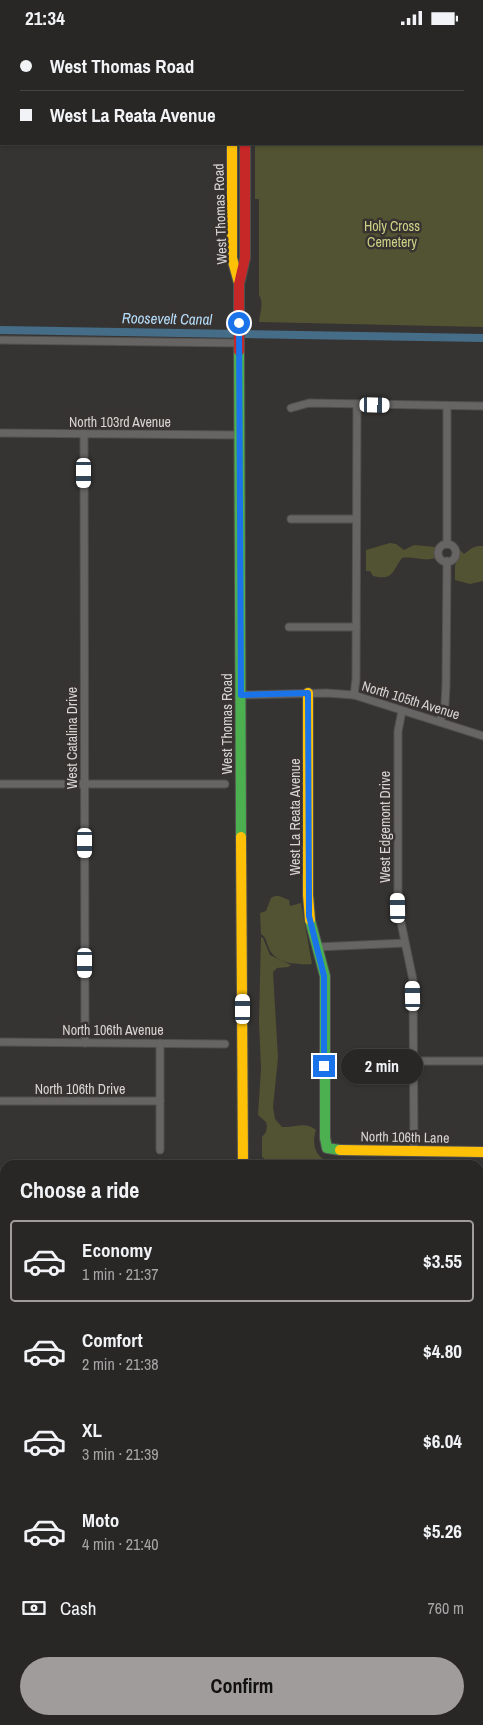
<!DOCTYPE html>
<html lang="en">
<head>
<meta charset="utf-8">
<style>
	:root { --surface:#282726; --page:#343332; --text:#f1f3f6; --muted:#a5a5a7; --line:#444443; --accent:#9f9c9b }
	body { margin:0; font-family:"Archivo Narrow",sans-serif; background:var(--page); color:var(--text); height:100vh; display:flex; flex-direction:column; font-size:19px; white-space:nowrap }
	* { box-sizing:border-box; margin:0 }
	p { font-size:16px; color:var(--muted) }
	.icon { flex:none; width:28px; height:28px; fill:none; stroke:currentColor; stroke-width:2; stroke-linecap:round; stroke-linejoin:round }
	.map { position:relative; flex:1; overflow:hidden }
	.side { position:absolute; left:0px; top:1125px; width:484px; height:565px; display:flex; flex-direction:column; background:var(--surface); border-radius:15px 15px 0 0; box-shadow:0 1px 4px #0004,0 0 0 1px var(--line) }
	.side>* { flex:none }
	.guide { position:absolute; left:0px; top:0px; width:484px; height:110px; box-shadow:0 1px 4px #0004,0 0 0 1px var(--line); display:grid; align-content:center; height:110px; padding:0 20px; background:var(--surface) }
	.end { position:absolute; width:22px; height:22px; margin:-11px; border:6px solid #1a73e8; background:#fff; box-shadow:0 0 0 2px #fff }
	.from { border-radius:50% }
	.bubble { position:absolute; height:35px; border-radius:18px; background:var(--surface); box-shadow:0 1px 4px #0004,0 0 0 1px var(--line); font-size:16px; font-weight:800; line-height:35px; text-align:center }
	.car { position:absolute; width:15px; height:30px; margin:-15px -8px; border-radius:6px; box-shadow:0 0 4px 1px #0007; background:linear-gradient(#fff 24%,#345 0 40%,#fff 0 76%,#345 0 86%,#fff 0) }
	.guide b { display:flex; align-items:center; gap:18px; height:48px; font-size:19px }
	.guide b+b { border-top:1px solid var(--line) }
	.guide i { width:12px; height:12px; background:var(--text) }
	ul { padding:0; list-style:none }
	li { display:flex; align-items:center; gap:15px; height:82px; margin:0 10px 8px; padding:0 10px; border:2px solid transparent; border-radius:5px }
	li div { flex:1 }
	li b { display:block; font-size:19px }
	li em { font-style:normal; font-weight:800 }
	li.selected { border-color:var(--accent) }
	li>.icon { width:45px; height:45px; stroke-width:1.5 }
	h2 { padding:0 20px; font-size:22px; line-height:60px }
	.pay { display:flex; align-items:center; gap:12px; height:55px; padding:0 20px; font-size:19px }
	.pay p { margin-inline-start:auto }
	.action { display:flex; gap:10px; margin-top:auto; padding:10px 20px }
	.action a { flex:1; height:58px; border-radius:30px; background:var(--accent); color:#111; font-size:20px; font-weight:800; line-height:58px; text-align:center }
	.status { display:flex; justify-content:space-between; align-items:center; height:35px; padding:0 25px; background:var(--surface); direction:ltr }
	.status svg { height:14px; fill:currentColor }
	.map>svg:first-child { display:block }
	.green { fill:#525332 }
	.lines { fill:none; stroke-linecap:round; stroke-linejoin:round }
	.canal { stroke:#456d88; stroke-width:8 }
	.street-casing { stroke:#52504f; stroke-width:9 }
	.fast-casing { stroke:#52504f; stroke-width:12 }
	.slow-casing { stroke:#52504f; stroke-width:12 }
	.jam-casing { stroke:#52504f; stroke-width:12 }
	.street { stroke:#666564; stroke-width:7 }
	.fast { stroke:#4caf50; stroke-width:10 }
	.slow { stroke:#ffc107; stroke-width:10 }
	.jam { stroke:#c62828; stroke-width:10 }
	.route { stroke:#1a73e8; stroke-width:6 }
	.labels { text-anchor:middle; stroke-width:5; stroke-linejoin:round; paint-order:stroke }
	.street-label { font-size:14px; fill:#d7d4d3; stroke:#383330 }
	.park-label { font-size:14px; fill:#cdd286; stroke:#383330 }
	.water-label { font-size:15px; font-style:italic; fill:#b4ddfa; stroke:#383330 }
</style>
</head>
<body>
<div class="status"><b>21:34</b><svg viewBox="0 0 49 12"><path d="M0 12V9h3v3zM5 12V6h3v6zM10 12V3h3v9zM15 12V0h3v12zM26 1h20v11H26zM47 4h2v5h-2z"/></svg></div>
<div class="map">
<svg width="483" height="1690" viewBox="0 0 483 1690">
	<rect width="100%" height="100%" fill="#363432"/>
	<g class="green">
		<path d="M 254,0 L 483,0 L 483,292 L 259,287 C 260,278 264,267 259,260 L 259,164 L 255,164 L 255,109 L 482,109 L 482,1 Z"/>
		<path d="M 390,508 L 396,509 L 404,515 L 414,510 L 435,512 L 435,523 C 424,527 414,521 402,523 C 392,536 394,546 373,541 L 370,536 L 366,536 L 366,515 Z"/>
		<path d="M 478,511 L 483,511 L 483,546 L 470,549 L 455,545 L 455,531 L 459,514 L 464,519 L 472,513 Z"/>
		<path d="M 275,861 L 279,861 L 289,865 L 290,871 L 301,868 L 312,929 C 298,930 275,929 269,913 C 266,907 267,903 261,899 L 260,878 L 266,876 L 271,863 Z"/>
		<path d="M 261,902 L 263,903 L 270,920 L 291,930 L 288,932 L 277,933 L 273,937 L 278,1023 L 273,1072 L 275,1084 L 282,1092 C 295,1093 305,1086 316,1095 C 309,1115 322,1132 343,1125 L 346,1130 L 269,1130 L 266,1125 L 262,1122 L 262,1102 L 266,1097 L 267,1092 L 266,1087 L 258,1080 L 261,1034 L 259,987 Z"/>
	</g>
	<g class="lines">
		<path class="canal" d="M 0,295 L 483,303"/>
		<g class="street-casing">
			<g id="street">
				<path d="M 0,305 L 239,308"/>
				<path d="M 447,371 L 447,509"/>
				<path d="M 291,373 L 309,368 L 483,371"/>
				<path d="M 0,398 L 240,400"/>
				<path d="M 84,399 L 85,1008"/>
				<path d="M 291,484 L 356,484"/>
				<circle cx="447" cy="518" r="9"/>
				<path d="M 289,592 L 356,592"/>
				<path d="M 241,660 L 327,658 L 354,660 L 483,701"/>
				<path d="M 354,660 L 356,644 L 357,369"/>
				<path d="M 402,676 L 398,696 L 398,873 L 413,945 L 414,1116"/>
				<path d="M 440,687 L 445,669 L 446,650 L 447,526"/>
				<path d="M 0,749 L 225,749"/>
				<path d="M 317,912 L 405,908"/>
				<path d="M 0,1007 L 225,1009"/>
				<path d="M 414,1026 L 483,1026"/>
				<path d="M 0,1066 L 160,1066"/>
				<path d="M 160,1115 L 160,1008"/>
				<path d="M 479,1255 L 483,1255"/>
				<path d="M 479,1368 L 483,1362"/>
				<path d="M 0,1395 L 5,1395"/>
				<path d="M 479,1513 L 483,1513"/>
				<path d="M 0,1556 L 5,1551"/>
				<path d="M 479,1681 L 483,1681"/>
				<path d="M 62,1685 L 65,1690"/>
				<path d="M 184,1685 L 184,1690"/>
				<path d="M 396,1685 L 396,1690"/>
				<path d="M 347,1690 L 355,1685"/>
			</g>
		</g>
		<g class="fast-casing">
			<g id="fast">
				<path d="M 231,0 L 231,1"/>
				<path d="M 239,316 L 241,802"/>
				<path d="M 310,885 L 325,941 L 325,1103 L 327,1113 L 340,1115"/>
				<path d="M 479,1184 L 483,1184"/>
				<path d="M 248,1685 L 248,1690"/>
			</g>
		</g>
		<g class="slow-casing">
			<g id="slow">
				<path d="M 232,109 L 232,223 L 239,248"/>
				<path d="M 308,658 L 308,860 L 310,885"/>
				<path d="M 241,802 L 243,1130"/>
				<path d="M 340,1115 L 483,1117"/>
				<path d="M 0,1180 L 5,1180"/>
			</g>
		</g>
		<g class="jam-casing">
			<g id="jam">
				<path d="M 244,0 L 244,1"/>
				<path d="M 239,316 L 239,249 L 245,223 L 245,109"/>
			</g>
		</g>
		<use href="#street" class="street"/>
		<use href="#fast" class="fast"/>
		<use href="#slow" class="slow"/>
		<use href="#jam" class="jam"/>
	</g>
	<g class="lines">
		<path class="route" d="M 239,288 L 241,660 L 308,658 L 309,870 L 309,881 L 324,941 L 324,1031"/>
	</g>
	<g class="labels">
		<g class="street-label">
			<text transform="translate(220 179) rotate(-92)" y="5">West Thomas Road</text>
			<text x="120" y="392">North 103rd Avenue</text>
			<text transform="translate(411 665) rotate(17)" y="5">North 105th Avenue</text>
			<text transform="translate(227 689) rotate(-90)" y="5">West Thomas Road</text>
			<text transform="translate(72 703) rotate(-90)" y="5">West Catalina Drive</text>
			<text transform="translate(295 782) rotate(-90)" y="5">West La Reata Avenue</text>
			<text transform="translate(385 792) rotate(-90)" y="5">West Edgemont Drive</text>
			<text x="113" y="1000">North 106th Avenue</text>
			<text x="80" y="1059">North 106th Drive</text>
			<text transform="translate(405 1102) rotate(1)" y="5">North 106th Lane</text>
		</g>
		<g class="park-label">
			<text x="392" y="196">Holy Cross<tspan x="392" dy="16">Cemetery</tspan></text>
		</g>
		<g class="water-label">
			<text transform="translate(167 284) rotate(1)" y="5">Roosevelt Canal</text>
		</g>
	</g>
</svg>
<i class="end from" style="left:239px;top:288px"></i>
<i class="end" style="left:324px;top:1031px"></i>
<div class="bubble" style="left:341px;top:1014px;width:82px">2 min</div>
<i class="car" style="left:375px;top:370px;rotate:91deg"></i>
<i class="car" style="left:84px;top:438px;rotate:180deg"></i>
<i class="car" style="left:85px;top:808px;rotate:180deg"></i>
<i class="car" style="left:398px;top:873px;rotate:359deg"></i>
<i class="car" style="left:85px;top:928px;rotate:180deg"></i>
<i class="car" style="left:413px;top:961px;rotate:359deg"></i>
<i class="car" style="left:243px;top:974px;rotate:0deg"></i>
<div class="guide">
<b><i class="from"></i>West Thomas Road</b>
<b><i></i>West La Reata Avenue</b>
</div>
<section class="side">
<h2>Choose a ride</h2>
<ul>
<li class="selected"><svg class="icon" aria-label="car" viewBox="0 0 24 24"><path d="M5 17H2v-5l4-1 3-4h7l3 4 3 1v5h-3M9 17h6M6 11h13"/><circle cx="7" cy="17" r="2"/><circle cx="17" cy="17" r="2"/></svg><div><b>Economy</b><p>1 min · 21:37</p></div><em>$3.55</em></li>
<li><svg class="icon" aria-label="car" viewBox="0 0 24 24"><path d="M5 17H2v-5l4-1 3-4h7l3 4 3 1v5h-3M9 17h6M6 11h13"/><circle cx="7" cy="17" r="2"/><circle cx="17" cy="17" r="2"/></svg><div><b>Comfort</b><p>2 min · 21:38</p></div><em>$4.80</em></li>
<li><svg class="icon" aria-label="car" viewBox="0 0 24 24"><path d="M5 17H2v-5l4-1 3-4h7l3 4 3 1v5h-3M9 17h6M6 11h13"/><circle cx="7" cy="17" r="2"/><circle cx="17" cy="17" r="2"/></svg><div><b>XL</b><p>3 min · 21:39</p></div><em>$6.04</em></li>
<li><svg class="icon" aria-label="car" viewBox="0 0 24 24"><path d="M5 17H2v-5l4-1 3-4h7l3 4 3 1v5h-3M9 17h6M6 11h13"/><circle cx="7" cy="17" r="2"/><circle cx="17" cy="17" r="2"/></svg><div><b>Moto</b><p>4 min · 21:40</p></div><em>$5.26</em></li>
</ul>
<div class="pay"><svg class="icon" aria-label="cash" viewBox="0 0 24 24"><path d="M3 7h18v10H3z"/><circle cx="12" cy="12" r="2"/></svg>Cash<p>760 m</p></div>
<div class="action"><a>Confirm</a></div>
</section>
</div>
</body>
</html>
